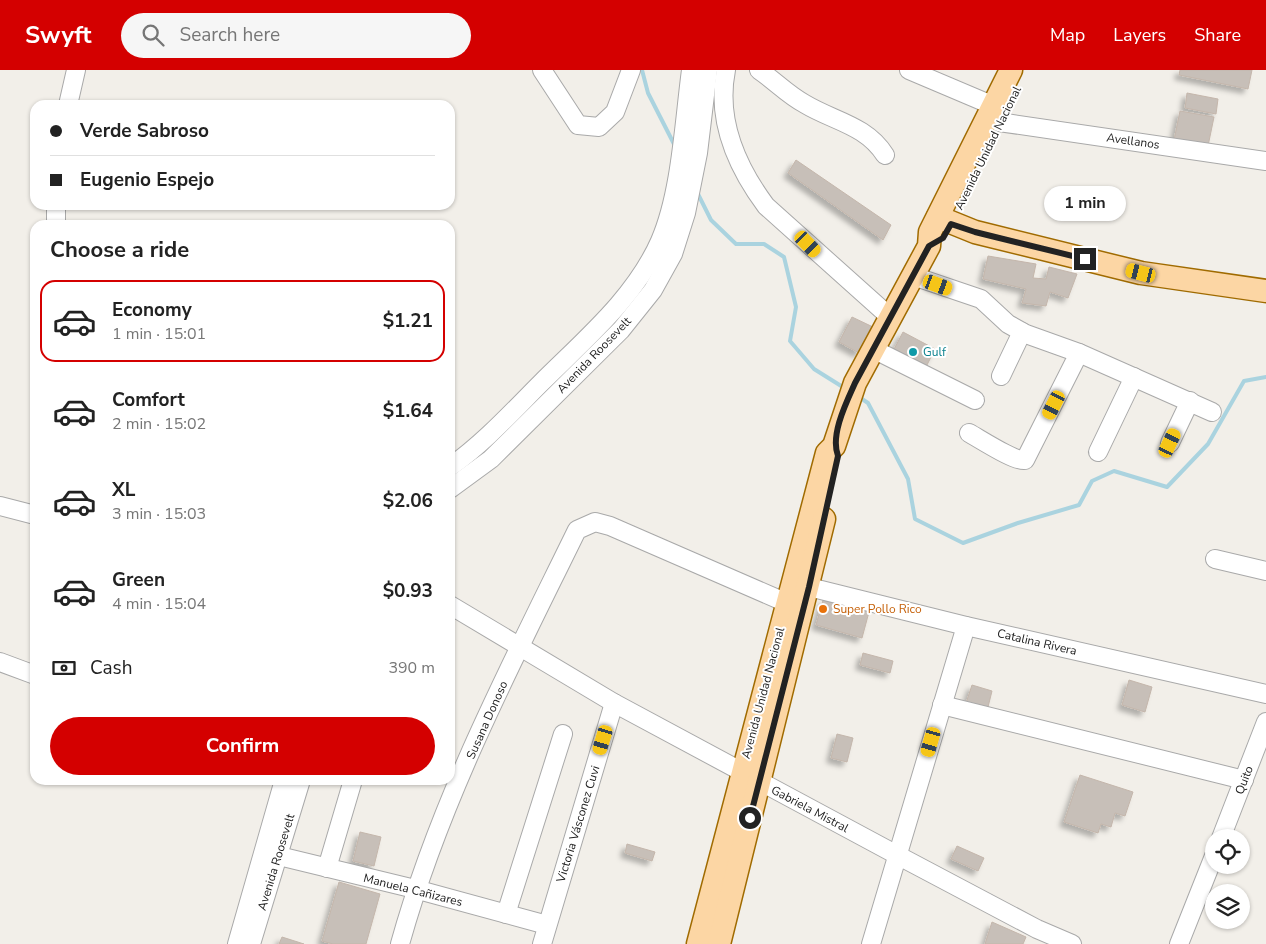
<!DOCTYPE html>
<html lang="en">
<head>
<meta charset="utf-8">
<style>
	:root { --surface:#fff; --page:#f6f6f6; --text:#222; --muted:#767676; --line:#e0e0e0; --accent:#d40000 }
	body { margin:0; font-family:"Nunito Sans",sans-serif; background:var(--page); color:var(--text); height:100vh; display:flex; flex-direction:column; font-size:19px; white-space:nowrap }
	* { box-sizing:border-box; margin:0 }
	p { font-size:16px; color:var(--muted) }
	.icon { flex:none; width:28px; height:28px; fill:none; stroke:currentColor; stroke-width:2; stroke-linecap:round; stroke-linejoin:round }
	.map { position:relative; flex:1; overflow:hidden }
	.details { position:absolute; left:30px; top:150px; width:425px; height:565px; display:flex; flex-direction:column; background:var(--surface); border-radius:15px; box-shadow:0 1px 4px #0004 }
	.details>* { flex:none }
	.top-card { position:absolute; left:30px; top:30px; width:425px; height:110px; border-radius:15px; box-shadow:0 1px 4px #0004; display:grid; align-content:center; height:110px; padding:0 20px; background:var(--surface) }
	.controls { position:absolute; left:1205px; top:759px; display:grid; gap:10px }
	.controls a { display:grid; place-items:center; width:45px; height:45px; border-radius:50%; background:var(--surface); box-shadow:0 1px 4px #0004; font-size:25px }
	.end { position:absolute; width:22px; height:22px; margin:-11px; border:6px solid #222; background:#fff; box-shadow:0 0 0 2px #fff }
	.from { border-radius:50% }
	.bubble { position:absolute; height:35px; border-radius:18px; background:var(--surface); box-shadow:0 1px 4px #0004; font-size:16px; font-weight:700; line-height:35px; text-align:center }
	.car { position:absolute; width:15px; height:30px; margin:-15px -8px; border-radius:6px; box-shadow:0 0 4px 1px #0007; background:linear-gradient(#f5c518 24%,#345 0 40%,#f5c518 0 76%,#345 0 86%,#f5c518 0) }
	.top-card b { display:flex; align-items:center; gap:18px; height:48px; font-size:19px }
	.top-card b+b { border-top:1px solid var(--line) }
	.top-card i { width:12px; height:12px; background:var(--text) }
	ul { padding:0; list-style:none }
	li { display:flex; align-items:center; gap:15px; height:82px; margin:0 10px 8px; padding:0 10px; border:2px solid transparent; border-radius:15px }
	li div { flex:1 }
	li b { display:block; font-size:19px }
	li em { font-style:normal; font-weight:700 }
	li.active { border-color:var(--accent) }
	li>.icon { width:45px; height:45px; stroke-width:1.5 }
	h2 { padding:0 20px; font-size:22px; line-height:60px }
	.pay { display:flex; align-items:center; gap:12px; height:55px; padding:0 20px; font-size:19px }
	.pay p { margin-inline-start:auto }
	.primary-button { display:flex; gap:10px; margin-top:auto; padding:10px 20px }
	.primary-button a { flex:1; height:58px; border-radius:30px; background:var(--accent); color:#fff; font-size:20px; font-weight:700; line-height:58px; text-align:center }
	header { display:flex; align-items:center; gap:30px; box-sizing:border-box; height:70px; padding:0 25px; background:var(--accent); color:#fff }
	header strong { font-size:24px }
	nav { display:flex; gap:28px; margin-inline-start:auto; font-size:18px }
	.search { width:350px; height:45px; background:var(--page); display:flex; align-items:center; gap:12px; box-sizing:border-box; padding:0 18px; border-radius:28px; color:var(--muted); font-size:19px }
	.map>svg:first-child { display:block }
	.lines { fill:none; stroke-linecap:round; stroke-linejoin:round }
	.stream { stroke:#aad3df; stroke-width:4 }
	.building { fill:#c7bfb8; stroke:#c4b6ab; filter:url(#shadow) }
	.minor-casing { stroke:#a9a9a9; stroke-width:20 }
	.major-casing { stroke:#a06b00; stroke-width:25 }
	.minor { stroke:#fff; stroke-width:18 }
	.major { stroke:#fcd6a4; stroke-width:22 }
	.route { stroke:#222; stroke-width:6 }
	.culture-dot { fill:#0f9aa8; stroke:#fff; stroke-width:2 }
	.food-dot { fill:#e8710a; stroke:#fff; stroke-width:2 }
	.labels { text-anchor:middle; stroke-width:4; stroke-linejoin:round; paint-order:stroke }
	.street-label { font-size:12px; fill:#222; stroke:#fff }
	.culture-label { font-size:12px; fill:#0d838f; stroke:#fff; text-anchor:start }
	.food-label { font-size:12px; fill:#c56008; stroke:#fff; text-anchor:start }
</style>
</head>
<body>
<header>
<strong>Swyft</strong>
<div class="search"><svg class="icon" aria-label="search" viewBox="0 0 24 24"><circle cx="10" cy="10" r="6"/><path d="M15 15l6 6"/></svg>Search here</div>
<nav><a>Map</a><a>Layers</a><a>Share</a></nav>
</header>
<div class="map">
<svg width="1266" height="874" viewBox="0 0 1266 874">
	<defs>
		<filter id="shadow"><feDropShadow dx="-4.5" dy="4.5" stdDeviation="2.5" flood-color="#0004"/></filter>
	</defs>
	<rect width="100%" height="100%" fill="#f2efe9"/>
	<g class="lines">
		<g class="stream">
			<path d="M 642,0 L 648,23 L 676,78"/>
			<path d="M 696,120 L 711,150 L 736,174 L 764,174 L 784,187 L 796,237 L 790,271 L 814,299 L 846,319"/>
			<path d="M 859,327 L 868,333 L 908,409 L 915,449 L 963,473 L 1018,453 L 1079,435 L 1092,411 L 1114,401 L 1167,417 L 1208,374 L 1244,311 L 1266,307"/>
		</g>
	</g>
	<g class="building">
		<path d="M 1180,0 L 1252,0 L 1248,19 L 1179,5 Z"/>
		<path d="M 1187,23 L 1218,29 L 1216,44 L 1185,38 Z"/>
		<path d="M 1180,41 L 1214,47 L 1208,76 L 1174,70 Z"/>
		<path d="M 796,90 L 891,155 L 883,170 L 788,103 Z"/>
		<path d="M 988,186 L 1036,194 L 1033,208 L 1046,209 L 1049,197 L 1077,204 L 1068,228 L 1050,222 L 1046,236 L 1022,233 L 1026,219 L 983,209 Z"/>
		<path d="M 852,247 L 873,257 L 859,283 L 839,272 Z"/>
		<path d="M 903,262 L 935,279 L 924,301 L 891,285 Z"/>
		<path d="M 823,530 L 869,542 L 862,568 L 816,555 Z"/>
		<path d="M 863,583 L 893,591 L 890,603 L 860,595 Z"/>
		<path d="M 1129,610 L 1152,617 L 1145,642 L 1122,635 Z"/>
		<path d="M 972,615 L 992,621 L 988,637 L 966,633 Z"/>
		<path d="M 837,664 L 853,668 L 847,692 L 831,688 Z"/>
		<path d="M 1080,705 L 1133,722 L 1125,746 L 1115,743 L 1111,757 L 1101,754 L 1098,763 L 1064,752 Z"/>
		<path d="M 360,762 L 381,767 L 374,796 L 353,791 Z"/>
		<path d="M 627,774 L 655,782 L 652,791 L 625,783 Z"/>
		<path d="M 957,776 L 984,788 L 978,801 L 951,789 Z"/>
		<path d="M 339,812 L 380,824 L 366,874 L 333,874 L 322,871 Z"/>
		<path d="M 992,852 L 1026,867 L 1023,874 L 985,874 Z"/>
		<path d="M 282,867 L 304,874 L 279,874 Z"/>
	</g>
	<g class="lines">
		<g class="minor-casing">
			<g id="minor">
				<path d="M 542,0 L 578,55 L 599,57 L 615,42 L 631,0"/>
				<path d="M 726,0 C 716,50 737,97 766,136 L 890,247"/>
				<path d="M 759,0 C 775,11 788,25 805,34 C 833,51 866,55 885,85"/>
				<path d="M 909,0 L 994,36"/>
				<path d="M 68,35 L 76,0"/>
				<path d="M 999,52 L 1266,91"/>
				<path d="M 56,135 L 56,155"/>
				<path d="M 913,206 L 981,229 L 1008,254 L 1026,264 L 1079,283 L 1025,390 C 1017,393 980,369 969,363"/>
				<path d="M 873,279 L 975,330"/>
				<path d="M 1079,283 L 1212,342"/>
				<path d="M 1001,306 L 1022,262"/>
				<path d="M 1170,373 L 1190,331"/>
				<path d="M 1098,382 L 1134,307"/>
				<path d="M 450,397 C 484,373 512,342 541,313 C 584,270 635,228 660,171 C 681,123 684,52 691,0"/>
				<path d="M 450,419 L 491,389 L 621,260 L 653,220 L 673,184 L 686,143 L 698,83 L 708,0"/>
				<path d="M 0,436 L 35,445"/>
				<path d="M 1215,489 L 1266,501"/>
				<path d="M 809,517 L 966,556 L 1266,624"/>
				<path d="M 450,535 L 614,633 L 897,785 L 1037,859 L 1072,874"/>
				<path d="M 0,592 L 35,605"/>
				<path d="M 942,635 L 1244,710"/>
				<path d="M 1221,768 L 1266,652"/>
				<path d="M 279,786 L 415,819 L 547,855"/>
				<path d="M 327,798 L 353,710"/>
				<path d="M 506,844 L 563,664"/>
				<path d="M 237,874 L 284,710"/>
				<path d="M 251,874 L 301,710"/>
				<path d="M 400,874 C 440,730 511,595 577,460 L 595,452 L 610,456 L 787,533"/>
				<path d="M 542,874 L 614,633"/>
				<path d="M 871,874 L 966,556"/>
				<path d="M 1179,874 L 1214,786"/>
			</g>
		</g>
		<g class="major-casing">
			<g id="major">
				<path d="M 938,147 L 975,162 L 1141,203 L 1266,221"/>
				<path d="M 698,874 L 827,383 L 834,376 L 855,313 L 929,176 L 930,162 L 1011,0"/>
				<path d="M 719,874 L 824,449"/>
			</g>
		</g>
		<use href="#minor" class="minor"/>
		<use href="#major" class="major"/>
	</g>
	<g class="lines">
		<path class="route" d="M 750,748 L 809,517 L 838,386 C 830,365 846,333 855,313 L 929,176 L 943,168 L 951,154 L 975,162 L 1085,189"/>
	</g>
	<circle class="culture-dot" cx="913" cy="282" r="5"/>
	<circle class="food-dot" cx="823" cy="539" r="5"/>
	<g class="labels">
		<g class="street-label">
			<text transform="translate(1133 71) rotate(8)" y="4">Avellanos</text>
			<text transform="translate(988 78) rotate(-64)" y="4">Avenida Unidad Nacional</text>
			<text transform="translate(594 285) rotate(-46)" y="4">Avenida Roosevelt</text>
			<text transform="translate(1037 572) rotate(13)" y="4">Catalina Rivera</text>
			<text transform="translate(763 623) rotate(-75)" y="4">Avenida Unidad Nacional</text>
			<text transform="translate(487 650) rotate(-66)" y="4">Susana Donoso</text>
			<text transform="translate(1244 710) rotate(-69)" y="4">Quito</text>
			<text transform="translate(810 739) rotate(28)" y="4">Gabriela Mistral</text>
			<text transform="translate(578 754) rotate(-73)" y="4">Victoria Vásconez Cuvi</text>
			<text transform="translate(276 792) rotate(-73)" y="4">Avenida Roosevelt</text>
			<text transform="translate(413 820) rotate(14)" y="4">Manuela Cañizares</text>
		</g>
		<g class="culture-label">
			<text x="923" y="286">Gulf</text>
		</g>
		<g class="food-label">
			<text x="833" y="543">Super Pollo Rico</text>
		</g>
	</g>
</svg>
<div class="controls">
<a><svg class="icon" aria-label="locate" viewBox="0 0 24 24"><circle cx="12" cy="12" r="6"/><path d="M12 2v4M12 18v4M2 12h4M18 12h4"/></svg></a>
<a><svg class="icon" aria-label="layers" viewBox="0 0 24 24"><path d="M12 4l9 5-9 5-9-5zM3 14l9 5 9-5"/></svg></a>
</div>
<i class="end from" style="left:750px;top:748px"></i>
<i class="end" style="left:1085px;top:189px"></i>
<div class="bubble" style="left:1044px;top:116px;width:82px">1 min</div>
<i class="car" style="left:808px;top:174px;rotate:136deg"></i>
<i class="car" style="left:1141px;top:203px;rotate:284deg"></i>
<i class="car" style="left:938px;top:215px;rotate:110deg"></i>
<i class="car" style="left:1054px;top:335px;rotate:207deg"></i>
<i class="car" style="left:1170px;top:373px;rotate:25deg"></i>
<i class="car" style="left:603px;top:670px;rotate:197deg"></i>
<i class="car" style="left:931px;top:672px;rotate:196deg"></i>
<div class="top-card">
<b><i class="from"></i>Verde Sabroso</b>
<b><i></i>Eugenio Espejo</b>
</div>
<section class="details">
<h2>Choose a ride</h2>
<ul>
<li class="active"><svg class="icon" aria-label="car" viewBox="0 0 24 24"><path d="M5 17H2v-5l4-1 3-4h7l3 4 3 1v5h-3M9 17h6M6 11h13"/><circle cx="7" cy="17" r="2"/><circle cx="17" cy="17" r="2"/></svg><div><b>Economy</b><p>1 min · 15:01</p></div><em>$1.21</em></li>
<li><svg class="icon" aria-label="car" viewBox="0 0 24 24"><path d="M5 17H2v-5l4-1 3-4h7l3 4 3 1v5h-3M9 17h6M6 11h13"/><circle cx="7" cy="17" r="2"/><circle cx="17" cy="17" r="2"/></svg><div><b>Comfort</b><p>2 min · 15:02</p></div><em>$1.64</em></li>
<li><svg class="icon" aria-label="car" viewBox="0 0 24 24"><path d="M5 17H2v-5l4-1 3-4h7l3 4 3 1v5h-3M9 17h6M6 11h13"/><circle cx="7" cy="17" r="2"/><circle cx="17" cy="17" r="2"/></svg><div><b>XL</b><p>3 min · 15:03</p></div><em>$2.06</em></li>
<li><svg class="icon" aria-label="car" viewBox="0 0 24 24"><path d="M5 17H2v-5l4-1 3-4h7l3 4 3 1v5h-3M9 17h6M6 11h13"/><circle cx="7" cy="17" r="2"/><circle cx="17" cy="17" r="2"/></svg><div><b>Green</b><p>4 min · 15:04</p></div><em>$0.93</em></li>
</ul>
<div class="pay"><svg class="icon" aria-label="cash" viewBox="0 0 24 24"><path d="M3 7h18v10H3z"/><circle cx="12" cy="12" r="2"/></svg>Cash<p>390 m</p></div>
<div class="primary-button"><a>Confirm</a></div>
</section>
</div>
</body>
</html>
